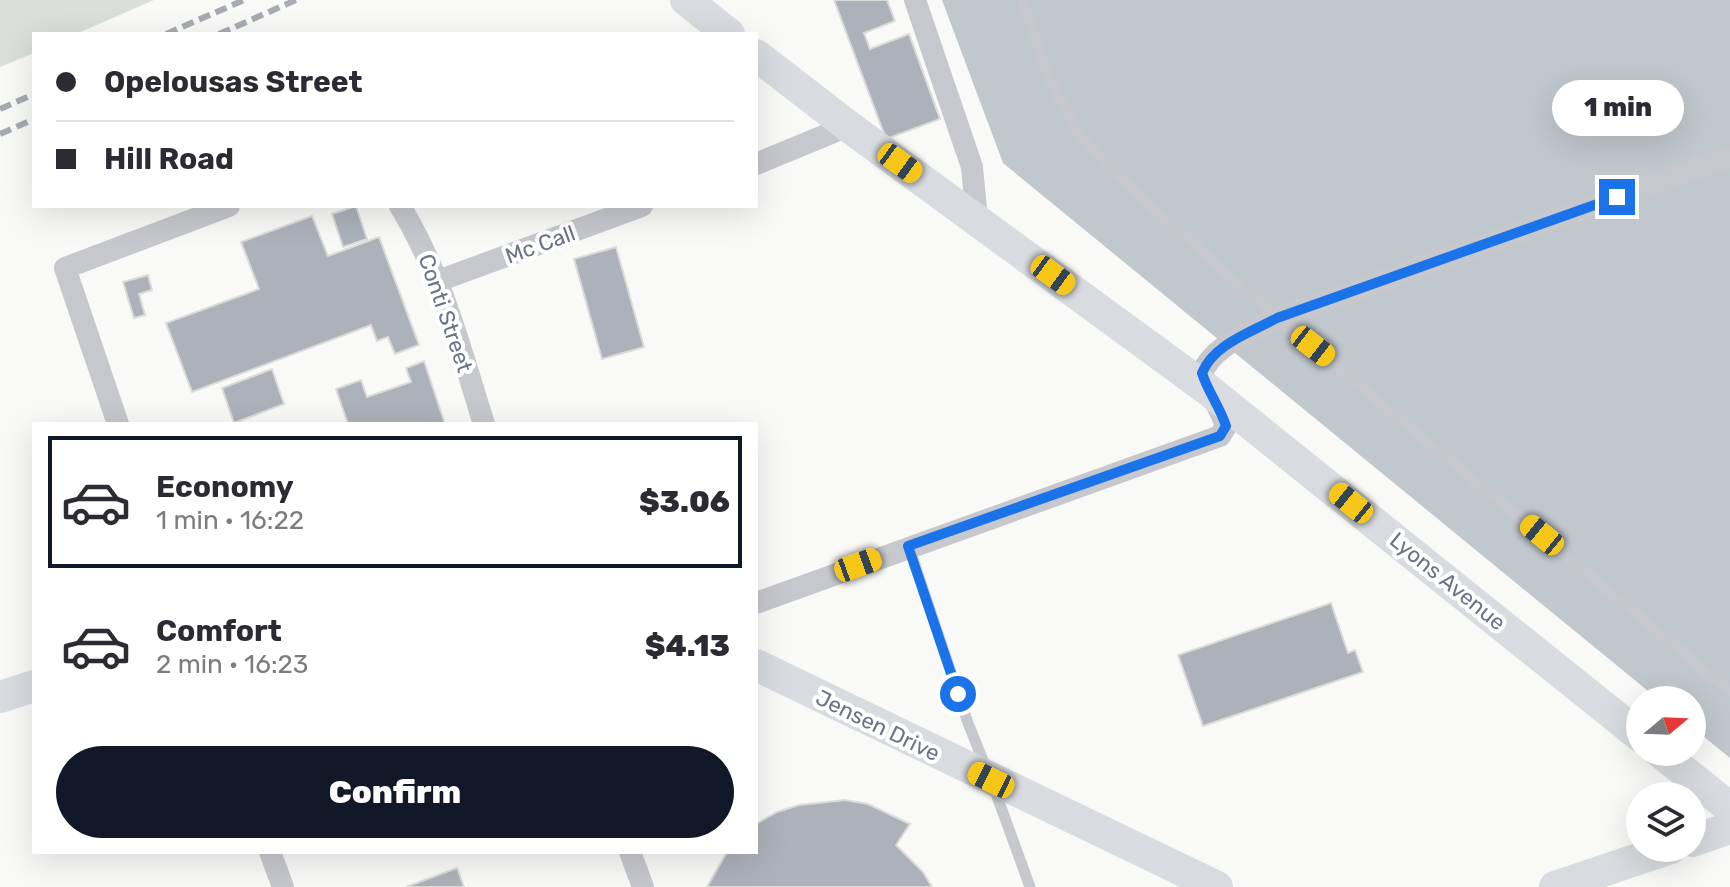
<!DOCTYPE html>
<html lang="en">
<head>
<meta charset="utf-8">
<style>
	:root { --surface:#fff; --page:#f7f7f7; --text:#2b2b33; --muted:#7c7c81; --line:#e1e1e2; --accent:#111827 }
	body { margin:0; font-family:Rubik,sans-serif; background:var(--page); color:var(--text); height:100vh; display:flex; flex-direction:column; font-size:30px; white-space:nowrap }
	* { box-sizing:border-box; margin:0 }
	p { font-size:26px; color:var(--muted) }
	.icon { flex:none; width:44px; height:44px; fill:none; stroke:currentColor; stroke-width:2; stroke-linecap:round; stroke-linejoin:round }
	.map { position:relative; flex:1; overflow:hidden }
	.side { position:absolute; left:32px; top:422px; width:726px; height:432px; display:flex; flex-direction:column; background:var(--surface); border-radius:0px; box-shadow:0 8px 32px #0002 }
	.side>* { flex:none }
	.banner { position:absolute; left:32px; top:32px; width:726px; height:176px; border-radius:0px; box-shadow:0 8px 32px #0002; display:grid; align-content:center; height:176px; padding:0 24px; background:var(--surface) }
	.needle { width:52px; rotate:71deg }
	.tools { position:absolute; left:1626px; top:686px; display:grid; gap:16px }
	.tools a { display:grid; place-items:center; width:80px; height:80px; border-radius:50%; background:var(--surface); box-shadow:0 8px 32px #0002; font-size:40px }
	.end { position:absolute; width:36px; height:36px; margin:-18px; border:10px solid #1a73e8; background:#fff; box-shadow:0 0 0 4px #fff }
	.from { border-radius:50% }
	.bubble { position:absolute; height:56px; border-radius:28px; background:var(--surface); box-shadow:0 8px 32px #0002; font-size:26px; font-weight:800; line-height:56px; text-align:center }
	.car { position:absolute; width:24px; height:48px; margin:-24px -12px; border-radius:10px; box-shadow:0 0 6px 2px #0007; background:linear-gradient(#f5c518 24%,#345 0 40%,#f5c518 0 76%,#345 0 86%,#f5c518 0) }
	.banner b { display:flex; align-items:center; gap:28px; height:76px; font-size:30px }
	.banner b+b { border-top:2px solid var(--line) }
	.banner i { width:20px; height:20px; background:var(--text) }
	ul { padding:14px 0 0; list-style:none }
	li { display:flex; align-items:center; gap:24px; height:132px; margin:0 16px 12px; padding:0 8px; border:4px solid transparent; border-radius:0px }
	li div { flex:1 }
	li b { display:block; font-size:30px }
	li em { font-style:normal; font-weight:800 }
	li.on { border-color:var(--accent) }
	li>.icon { width:72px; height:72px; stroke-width:1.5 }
	.cta { display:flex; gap:16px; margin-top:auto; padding:16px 24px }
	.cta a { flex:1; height:92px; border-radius:48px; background:var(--accent); color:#fff; font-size:32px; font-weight:800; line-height:92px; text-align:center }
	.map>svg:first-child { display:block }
	.green { fill:#dae0d9 }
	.water { fill:#c0c7cd }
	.building { fill:#adb1ba; stroke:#dbdcda; stroke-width:2 }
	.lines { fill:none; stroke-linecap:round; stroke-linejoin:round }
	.lane { stroke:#c6c8cd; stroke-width:11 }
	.street { stroke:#c6c8cd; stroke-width:22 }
	.secondary { stroke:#d8dbdf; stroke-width:32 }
	.rail { stroke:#a7abb2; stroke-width:6; stroke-dasharray:12 6; stroke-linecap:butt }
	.route { stroke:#1a73e8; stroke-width:10 }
	.labels { text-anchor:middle; stroke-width:8; stroke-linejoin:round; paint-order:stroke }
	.street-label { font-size:22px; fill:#6b7487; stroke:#fff }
</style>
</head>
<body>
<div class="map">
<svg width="1730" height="887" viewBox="0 0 1730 887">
	<rect width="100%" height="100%" fill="#f9faf8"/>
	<path class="green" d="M 0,0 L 154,0 L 76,34 L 34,34 L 34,53 L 0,67 Z"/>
	<path class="water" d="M 942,0 L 1730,0 L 1730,758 L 1692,727 L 1692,700 L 1659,700 L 1003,163 Z"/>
	<g class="building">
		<path d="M 834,0 L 887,0 L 895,21 L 864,33 L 870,49 L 909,34 L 940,119 L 886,139 Z"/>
		<path d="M 356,206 L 367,239 L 343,247 L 332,214 Z"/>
		<path d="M 312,216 L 328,256 L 379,237 L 419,345 L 395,354 L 388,337 L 377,341 L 371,325 L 192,392 L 166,323 L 259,289 L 241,242 Z"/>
		<path d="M 616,247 L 644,347 L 602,359 L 574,259 Z"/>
		<path d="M 148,275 L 152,290 L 139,294 L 145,315 L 134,318 L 123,282 Z"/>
		<path d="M 424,361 L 445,424 L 348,424 L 336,389 L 361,380 L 367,397 L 411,382 L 406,368 Z"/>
		<path d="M 272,369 L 284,404 L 234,423 L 222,388 Z"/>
		<path d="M 1331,603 L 1348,653 L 1355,650 L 1363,672 L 1203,726 L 1178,655 Z"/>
		<path d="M 845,800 L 868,804 L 910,824 L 896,845 L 923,872 L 932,887 L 707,887 L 727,852 L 756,852 L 756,824 L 777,812 L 799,805 Z"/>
		<path d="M 457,868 L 464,887 L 406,887 Z"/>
	</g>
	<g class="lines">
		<g class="lane">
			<path d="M 1022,0 L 1049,79 L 1075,127 L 1105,165 L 1277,318 L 1730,691"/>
			<path d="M 909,547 L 968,723 L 986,768"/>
			<path d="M 994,788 L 1030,887"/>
		</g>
		<g class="street">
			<path d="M 915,0 L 972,167 L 977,219"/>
			<path d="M 756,164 L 848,126"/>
			<path d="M 400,206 C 442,275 460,348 484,424"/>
			<path d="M 438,281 L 642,206"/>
			<path d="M 118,424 L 65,268 L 229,206"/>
			<path d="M 756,603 L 1220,436 L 1226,426 C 1220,407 1208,392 1202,373 C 1214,344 1251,333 1277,318 L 1730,157"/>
			<path d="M 270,852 L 283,887"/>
			<path d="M 630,852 L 643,887"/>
		</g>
		<g class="secondary">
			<path d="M 686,0 L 729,34"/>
			<path d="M 756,55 L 848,126 L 1207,389 L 1640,736"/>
			<path d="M 756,665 L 1217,887"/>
			<path d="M 0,697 L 34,686"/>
			<path d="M 1660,752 L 1730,808"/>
			<path d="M 1692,841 L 1730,828"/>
			<path d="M 1555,887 L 1671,848"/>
		</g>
		<g class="rail">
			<path d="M 166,34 L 244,0"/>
			<path d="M 219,34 L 296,0"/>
			<path d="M 0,109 L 34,94"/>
			<path d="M 0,134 L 34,119"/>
		</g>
	</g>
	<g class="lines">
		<path class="route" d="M 958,694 L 908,546 L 1220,436 L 1226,426 C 1220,407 1208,392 1202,373 C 1214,344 1250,333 1277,318 L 1617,197"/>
	</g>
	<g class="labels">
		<g class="street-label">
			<text transform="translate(540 244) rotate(-20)" y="8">Mc Call</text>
			<text transform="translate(446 313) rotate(71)" y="8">Conti Street</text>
			<text transform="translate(1448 581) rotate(39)" y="8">Lyons Avenue</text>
			<text transform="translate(878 725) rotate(26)" y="8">Jensen Drive</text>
		</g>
	</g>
</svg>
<div class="tools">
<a><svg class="needle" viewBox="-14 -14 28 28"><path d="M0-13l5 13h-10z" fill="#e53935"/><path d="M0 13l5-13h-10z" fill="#7c7c81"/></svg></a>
<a><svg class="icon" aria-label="layers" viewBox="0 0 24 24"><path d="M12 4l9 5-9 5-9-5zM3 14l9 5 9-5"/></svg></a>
</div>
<i class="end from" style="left:958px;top:694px"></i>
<i class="end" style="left:1617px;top:197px"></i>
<div class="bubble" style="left:1552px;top:80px;width:132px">1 min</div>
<i class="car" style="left:900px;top:163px;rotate:126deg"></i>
<i class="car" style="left:1053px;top:275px;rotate:126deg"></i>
<i class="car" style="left:1313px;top:346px;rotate:128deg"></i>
<i class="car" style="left:1351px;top:503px;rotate:309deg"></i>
<i class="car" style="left:1542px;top:535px;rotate:309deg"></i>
<i class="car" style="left:858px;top:565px;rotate:70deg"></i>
<i class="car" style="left:991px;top:780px;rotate:296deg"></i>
<div class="banner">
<b><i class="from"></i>Opelousas Street</b>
<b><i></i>Hill Road</b>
</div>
<section class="side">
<ul>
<li class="on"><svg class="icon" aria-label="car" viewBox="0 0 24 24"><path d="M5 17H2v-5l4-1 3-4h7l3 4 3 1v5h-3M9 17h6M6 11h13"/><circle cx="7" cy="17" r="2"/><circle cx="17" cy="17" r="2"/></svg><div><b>Economy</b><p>1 min · 16:22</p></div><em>$3.06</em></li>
<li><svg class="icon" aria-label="car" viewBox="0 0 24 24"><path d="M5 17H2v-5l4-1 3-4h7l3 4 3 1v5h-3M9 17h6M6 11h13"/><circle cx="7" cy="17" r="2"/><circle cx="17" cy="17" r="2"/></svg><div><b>Comfort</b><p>2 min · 16:23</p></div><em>$4.13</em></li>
</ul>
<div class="cta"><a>Confirm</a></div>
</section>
</div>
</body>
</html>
